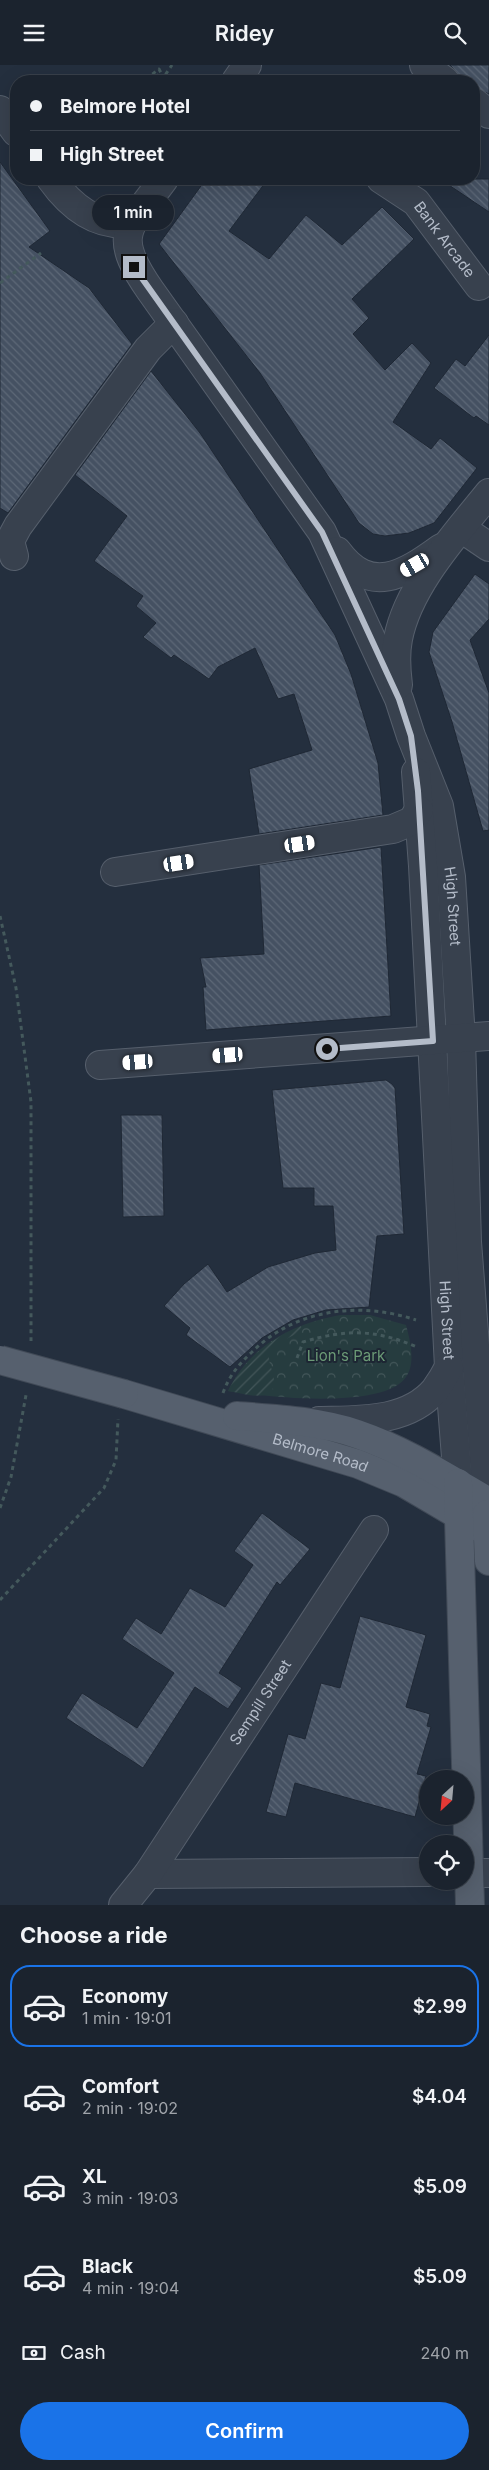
<!DOCTYPE html>
<html lang="en">
<head>
<meta charset="utf-8">
<style>
	:root { --surface:#1b232e; --page:#242b36; --text:#f1f3f6; --muted:#a0a4aa; --line:#39404a; --accent:#1a73e8 }
	body { margin:0; font-family:Inter,sans-serif; background:var(--page); color:var(--text); height:100vh; display:flex; flex-direction:column; font-size:19px; white-space:nowrap }
	* { box-sizing:border-box; margin:0 }
	p { font-size:16px; color:var(--muted) }
	.icon { flex:none; width:28px; height:28px; fill:none; stroke:currentColor; stroke-width:2; stroke-linecap:round; stroke-linejoin:round }
	.map { position:relative; height:1840px; overflow:hidden }
	.side { display:flex; flex-direction:column; background:var(--surface); flex:1 }
	.side>* { flex:none }
	.top-card { position:absolute; left:10px; top:10px; width:470px; height:110px; border-radius:20px; box-shadow:0 5px 20px #0002,0 0 0 1px var(--line); display:grid; align-content:center; height:110px; padding:0 20px; background:var(--surface) }
	.needle { width:32px; rotate:206deg }
	.fabs { position:absolute; left:419px; top:1705px; display:grid; gap:10px }
	.fabs a { display:grid; place-items:center; width:55px; height:55px; border-radius:50%; background:var(--surface); box-shadow:0 5px 20px #0002,0 0 0 1px var(--line); font-size:25px }
	.end { position:absolute; width:22px; height:22px; margin:-11px; border:6px solid #b4bcc9; background:#111; box-shadow:0 0 0 2px #111 }
	.from { border-radius:50% }
	.bubble { position:absolute; height:35px; border-radius:18px; background:var(--surface); box-shadow:0 5px 20px #0002,0 0 0 1px var(--line); font-size:16px; font-weight:600; line-height:35px; text-align:center }
	.car { position:absolute; width:15px; height:30px; margin:-15px -8px; border-radius:6px; box-shadow:0 0 4px 1px #0007; background:linear-gradient(#fff 24%,#345 0 40%,#fff 0 76%,#345 0 86%,#fff 0) }
	.top-card b { display:flex; align-items:center; gap:18px; height:48px; font-size:19px }
	.top-card b+b { border-top:1px solid var(--line) }
	.top-card i { width:12px; height:12px; background:var(--text) }
	ul { padding:0; list-style:none }
	li { display:flex; align-items:center; gap:15px; height:82px; margin:0 10px 8px; padding:0 10px; border:2px solid transparent; border-radius:20px }
	li div { flex:1 }
	li b { display:block; font-size:19px }
	li em { font-style:normal; font-weight:600 }
	li.active { border-color:var(--accent) }
	li>.icon { width:45px; height:45px; stroke-width:1.5 }
	h2 { padding:0 20px; font-size:22px; line-height:60px }
	.pay { display:flex; align-items:center; gap:12px; height:55px; padding:0 20px; font-size:19px }
	.pay p { margin-inline-start:auto }
	.primary-button { display:flex; gap:10px; margin-top:auto; padding:10px 20px }
	.primary-button a { flex:1; height:58px; border-radius:30px; background:var(--accent); color:#fff; font-size:20px; font-weight:600; line-height:58px; text-align:center }
	header { display:flex; justify-content:space-between; align-items:center; height:65px; padding:0 20px; background:var(--surface); font-size:22px; font-weight:600 }
	.map>svg:first-child { display:block }
	.forest { fill:url(#forest-crowns) }
	.garden { fill:url(#garden-furrows) }
	.building { fill:url(#building-back-hatch); stroke:#1f2835 }
	.lines { fill:none; stroke-linecap:round; stroke-linejoin:round }
	.minor-casing { stroke:#565f6c; stroke-width:30 }
	.major-casing { stroke:#414a57; stroke-width:30 }
	.path { stroke:#44595c; stroke-width:3; stroke-dasharray:4 4; stroke-linecap:butt }
	.minor { stroke:#38414e; stroke-width:28 }
	.major { stroke:#56606e; stroke-width:28 }
	.major-bridge-casing { stroke:#414a57; stroke-width:30; stroke-linecap:butt }
	.major-bridge { stroke:#56606e; stroke-width:28 }
	.route { stroke:#b4bcc9; stroke-width:6 }
	.labels { text-anchor:middle; stroke-width:4; stroke-linejoin:round; paint-order:stroke }
	.street-label { font-size:15px; fill:#b4bcc9; stroke:#1d2633 }
	.park-label { font-size:15px; fill:#6b9a76; stroke:#1d2633 }
</style>
</head>
<body>
<header><svg class="icon" aria-label="menu" viewBox="0 0 24 24"><path d="M4 6h16M4 12h16M4 18h16"/></svg>Ridey<svg class="icon" aria-label="search" viewBox="0 0 24 24"><circle cx="10" cy="10" r="6"/><path d="M15 15l6 6"/></svg></header>
<div class="map">
<svg width="489" height="1840" viewBox="0 0 489 1840">
	<defs>
		<pattern id="forest-crowns" width="20" height="18" patternUnits="userSpaceOnUse" patternTransform="scale(1.25)"><rect width="20" height="18" fill="#263c3f"/><path d="M2 6a3 3 0 1 1 6 0M12 15a3 3 0 1 1 6 0" fill="none" stroke="#435659"/></pattern>
		<pattern id="garden-furrows" width="10" height="10" patternUnits="userSpaceOnUse" patternTransform="scale(1.25)"><rect width="10" height="10" fill="#263c3f"/><path d="M-1 1l2-2M0 10L10 0M9 11l2-2" fill="none" stroke="#435659"/></pattern>
		<pattern id="building-back-hatch" width="6" height="6" patternUnits="userSpaceOnUse" patternTransform="scale(1.25)"><rect width="6" height="6" fill="#455162"/><path d="M-1 5l2 2M0 0l6 6M5-1l2 2" fill="none" stroke="#5d6877"/></pattern>
	</defs>
	<rect width="100%" height="100%" fill="#242f3e"/>
	<path class="forest" d="M 341,1250 L 370,1250 L 406,1260 C 410,1275 416,1298 406,1312 C 384,1345 265,1332 228,1326 C 250,1280 294,1258 341,1250 Z"/>
	<path class="garden" d="M 301,1261 L 302,1266 L 274,1280 L 269,1289 C 268,1299 274,1307 274,1316 C 275,1340 242,1328 228,1326 C 244,1294 269,1275 301,1261 Z"/>
	<g class="building">
		<path d="M 450,0 L 489,0 L 489,29 L 474,22 L 474,16 L 460,16 L 459,10 Z"/>
		<path d="M 0,97 L 50,166 L 29,182 L 89,223 L 132,279 L 8,448 L 0,443 Z"/>
		<path d="M 206,114 L 268,114 L 229,166 L 269,194 L 306,150 L 342,180 L 382,142 L 414,174 L 352,234 L 369,253 L 353,269 L 385,305 L 412,278 L 431,298 L 393,357 L 431,384 L 440,373 L 477,403 L 434,458 L 409,468 L 385,471 L 373,469 L 359,458 L 260,308 L 159,179 Z"/>
		<path d="M 440,114 L 489,114 L 489,147 Z"/>
		<path d="M 489,270 L 489,360 L 476,351 L 474,353 L 434,323 L 456,294 L 465,301 Z"/>
		<path d="M 151,306 L 200,368 L 335,570 L 351,609 L 378,698 L 383,750 L 259,769 L 249,704 L 312,685 L 294,629 L 278,634 L 255,583 L 218,602 L 209,614 L 174,590 L 171,593 L 143,572 L 156,558 L 136,541 L 143,531 L 94,496 L 127,451 L 75,410 Z"/>
		<path d="M 475,509 L 489,519 L 489,554 L 470,575 L 489,628 L 489,765 L 483,766 L 452,657 L 429,587 L 433,567 Z"/>
		<path d="M 381,782 L 391,951 L 206,965 L 203,922 L 206,922 L 200,893 L 264,889 L 259,800 Z"/>
		<path d="M 386,1015 L 392,1019 L 395,1023 L 404,1169 L 377,1171 L 369,1242 L 326,1245 L 293,1255 L 262,1273 L 230,1302 L 186,1270 L 190,1263 L 164,1241 L 184,1219 L 208,1199 L 227,1227 L 268,1202 L 315,1188 L 336,1185 L 333,1141 L 314,1141 L 314,1123 L 283,1123 L 272,1025 Z"/>
		<path d="M 121,1050 L 162,1050 L 164,1151 L 123,1152 Z"/>
		<path d="M 262,1448 L 310,1484 L 280,1520 L 277,1517 L 219,1608 L 242,1623 L 228,1644 L 195,1622 L 143,1703 L 66,1653 L 82,1628 L 137,1663 L 174,1608 L 122,1574 L 136,1553 L 161,1569 L 190,1523 L 225,1542 L 253,1500 L 234,1486 Z"/>
		<path d="M 360,1551 L 426,1570 L 406,1642 L 430,1649 L 427,1661 L 431,1662 L 417,1709 L 426,1711 L 415,1752 L 295,1718 L 286,1752 L 266,1747 L 288,1669 L 305,1674 L 321,1618 L 340,1623 Z"/>
	</g>
	<g class="lines">
		<g class="minor-casing">
			<g id="minor">
				<path d="M 424,0 L 445,16"/>
				<path d="M 236,16 L 247,0"/>
				<path d="M 474,37 L 489,49"/>
				<path d="M 0,45 L 16,67"/>
				<path d="M 51,114 C 71,142 96,162 132,158"/>
				<path id="s1" d="M 164,114 C 128,163 111,169 150,225 L 322,467 L 399,634 L 411,671 L 439,741 L 451,812 L 461,974 L 467,1177 L 487,1435"/>
				<path id="s2" d="M 381,114 L 416,137 L 479,221"/>
				<path d="M 461,463 L 489,482"/>
				<path d="M 337,486 C 370,531 404,510 441,483"/>
				<path d="M 14,491 L 10,476 L 18,461 L 148,284 L 174,258"/>
				<path d="M 398,620 C 396,604 395,589 398,574 C 408,521 456,469 489,428"/>
				<path id="s3" d="M 416,707 L 423,801 L 449,1302 L 458,1418"/>
				<path d="M 115,807 L 393,764 L 412,756 L 419,745"/>
				<path d="M 100,1000 L 489,971"/>
				<path d="M 319,1356 C 358,1355 407,1358 435,1325 C 440,1318 445,1310 449,1302"/>
				<path d="M 465,1808 L 489,1808"/>
				<path d="M 148,1809 L 428,1807"/>
				<path id="s4" d="M 123,1840 L 148,1809 L 374,1465"/>
			</g>
		</g>
		<g class="major-casing">
			<g id="major">
				<path id="s5" d="M 124,1329 L 358,1399 L 404,1418 L 489,1468"/>
				<path d="M 237,1351 C 277,1354 319,1356 357,1369 C 404,1385 446,1412 489,1437"/>
				<path d="M 458,1418 L 470,1840"/>
				<path d="M 487,1449 L 489,1496"/>
			</g>
		</g>
		<g class="path">
			<path d="M 146,14 L 159,4 L 161,8 L 155,12 L 156,16"/>
			<path d="M 161,16 L 172,0"/>
			<path d="M 0,218 L 41,188"/>
			<path d="M 0,851 L 16,923 L 31,1037 L 31,1276"/>
			<path d="M 297,1293 L 303,1277 C 347,1264 374,1264 417,1282"/>
			<path d="M 223,1328 C 229,1311 239,1299 252,1287 C 295,1244 359,1236 416,1255"/>
			<path d="M 0,1443 L 11,1412 L 26,1330"/>
			<path d="M 0,1535 L 104,1423 L 116,1395 L 118,1354"/>
		</g>
		<use href="#minor" class="minor"/>
		<use href="#major" class="major"/>
		<g class="major-bridge-casing">
			<path id="major-bridge" d="M 0,1295 L 124,1329"/>
		</g>
		<use href="#major-bridge" class="major-bridge"/>
	</g>
	<g class="lines">
		<path class="route" d="M 134,202 L 322,467 L 399,634 L 411,671 L 418,726 L 433,976 L 327,984"/>
	</g>
	<g class="labels">
		<g class="street-label">
			<text dy="5" stroke="none"><textPath href="#s2" startOffset="89">Bank Arcade</textPath></text>
			<text dy="5" stroke="none"><textPath href="#s1" startOffset="824">High Street</textPath></text>
			<text dy="5" stroke="none"><textPath href="#s3" startOffset="549">High Street</textPath></text>
			<text dy="5" stroke="none"><textPath href="#s5" startOffset="205">Belmore Road</textPath></text>
			<text dy="5" stroke="none"><textPath href="#s4" startOffset="245">Sempill Street</textPath></text>
		</g>
		<g class="park-label">
			<text x="346" y="1296">Lion's Park</text>
		</g>
	</g>
</svg>
<div class="fabs">
<a><svg class="needle" viewBox="-14 -14 28 28"><path d="M0-13l5 13h-10z" fill="#e53935"/><path d="M0 13l5-13h-10z" fill="#a0a4aa"/></svg></a>
<a><svg class="icon" aria-label="locate" viewBox="0 0 24 24"><circle cx="12" cy="12" r="6"/><path d="M12 2v4M12 18v4M2 12h4M18 12h4"/></svg></a>
</div>
<i class="end from" style="left:327px;top:984px"></i>
<i class="end" style="left:134px;top:202px"></i>
<div class="bubble" style="left:92px;top:130px;width:82px">1 min</div>
<i class="car" style="left:415px;top:500px;rotate:240deg"></i>
<i class="car" style="left:300px;top:779px;rotate:81deg"></i>
<i class="car" style="left:179px;top:798px;rotate:81deg"></i>
<i class="car" style="left:228px;top:990px;rotate:266deg"></i>
<i class="car" style="left:138px;top:997px;rotate:266deg"></i>
<div class="top-card">
<b><i class="from"></i>Belmore Hotel</b>
<b><i></i>High Street</b>
</div>
</div>
<section class="side">
<h2>Choose a ride</h2>
<ul>
<li class="active"><svg class="icon" aria-label="car" viewBox="0 0 24 24"><path d="M5 17H2v-5l4-1 3-4h7l3 4 3 1v5h-3M9 17h6M6 11h13"/><circle cx="7" cy="17" r="2"/><circle cx="17" cy="17" r="2"/></svg><div><b>Economy</b><p>1 min · 19:01</p></div><em>$2.99</em></li>
<li><svg class="icon" aria-label="car" viewBox="0 0 24 24"><path d="M5 17H2v-5l4-1 3-4h7l3 4 3 1v5h-3M9 17h6M6 11h13"/><circle cx="7" cy="17" r="2"/><circle cx="17" cy="17" r="2"/></svg><div><b>Comfort</b><p>2 min · 19:02</p></div><em>$4.04</em></li>
<li><svg class="icon" aria-label="car" viewBox="0 0 24 24"><path d="M5 17H2v-5l4-1 3-4h7l3 4 3 1v5h-3M9 17h6M6 11h13"/><circle cx="7" cy="17" r="2"/><circle cx="17" cy="17" r="2"/></svg><div><b>XL</b><p>3 min · 19:03</p></div><em>$5.09</em></li>
<li><svg class="icon" aria-label="car" viewBox="0 0 24 24"><path d="M5 17H2v-5l4-1 3-4h7l3 4 3 1v5h-3M9 17h6M6 11h13"/><circle cx="7" cy="17" r="2"/><circle cx="17" cy="17" r="2"/></svg><div><b>Black</b><p>4 min · 19:04</p></div><em>$5.09</em></li>
</ul>
<div class="pay"><svg class="icon" aria-label="cash" viewBox="0 0 24 24"><path d="M3 7h18v10H3z"/><circle cx="12" cy="12" r="2"/></svg>Cash<p>240 m</p></div>
<div class="primary-button"><a>Confirm</a></div>
</section>
</body>
</html>
